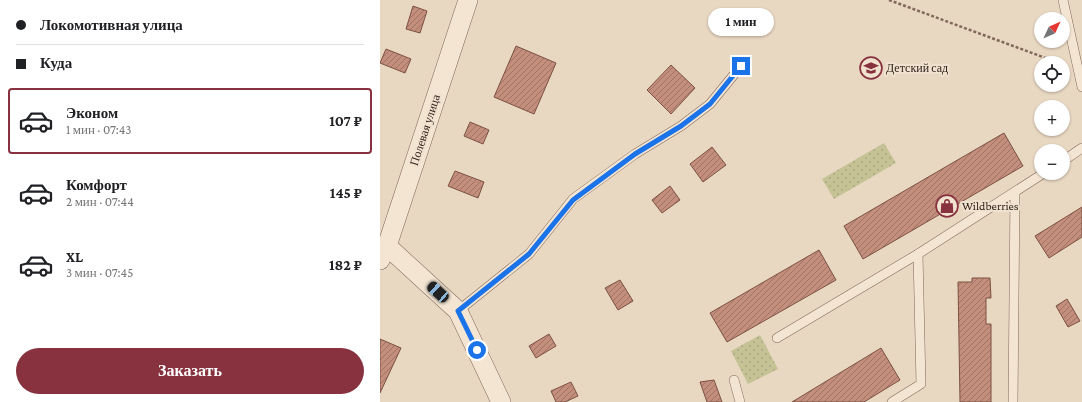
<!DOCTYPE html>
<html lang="ru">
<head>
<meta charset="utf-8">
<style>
	:root { --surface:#fff; --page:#f2f2f2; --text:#202124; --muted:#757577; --line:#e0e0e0; --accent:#88313f }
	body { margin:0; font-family:"Crimson Pro",serif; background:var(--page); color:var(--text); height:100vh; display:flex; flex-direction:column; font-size:15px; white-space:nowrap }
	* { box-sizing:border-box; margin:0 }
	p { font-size:13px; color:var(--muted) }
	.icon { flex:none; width:22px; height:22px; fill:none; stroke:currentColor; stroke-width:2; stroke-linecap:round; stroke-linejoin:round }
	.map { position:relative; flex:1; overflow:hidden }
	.side { display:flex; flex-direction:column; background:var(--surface); width:380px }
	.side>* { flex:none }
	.top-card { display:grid; align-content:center; height:88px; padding:0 16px; background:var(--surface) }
	.needle { width:26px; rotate:46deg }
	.buttons { position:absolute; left:654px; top:12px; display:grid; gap:8px }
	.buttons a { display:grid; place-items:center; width:36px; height:36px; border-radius:50%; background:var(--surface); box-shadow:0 1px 3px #0004; font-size:20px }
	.end { position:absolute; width:18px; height:18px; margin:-9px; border:5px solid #1a73e8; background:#fff; box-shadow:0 0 0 2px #fff }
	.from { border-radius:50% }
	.bubble { position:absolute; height:28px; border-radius:14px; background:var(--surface); box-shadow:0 1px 3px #0004; font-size:13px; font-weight:700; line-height:28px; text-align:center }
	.car { position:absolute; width:12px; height:24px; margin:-12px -6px; border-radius:5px; box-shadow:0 0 3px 1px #0007; background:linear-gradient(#222 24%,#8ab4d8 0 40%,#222 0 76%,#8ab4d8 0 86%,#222 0) }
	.top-card b { display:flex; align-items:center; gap:14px; height:38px; font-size:15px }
	.top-card b+b { border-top:1px solid var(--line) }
	.top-card i { width:10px; height:10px; background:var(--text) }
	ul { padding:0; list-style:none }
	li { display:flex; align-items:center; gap:12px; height:66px; margin:0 8px 6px; padding:0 8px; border:2px solid transparent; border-radius:4px }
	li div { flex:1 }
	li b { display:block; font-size:15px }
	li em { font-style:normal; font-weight:700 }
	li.on { border-color:var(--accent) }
	li>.icon { width:36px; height:36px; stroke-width:1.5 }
	.cta { display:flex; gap:8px; margin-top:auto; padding:8px 16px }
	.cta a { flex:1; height:46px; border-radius:24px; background:var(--accent); color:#fff; font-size:16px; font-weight:700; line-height:46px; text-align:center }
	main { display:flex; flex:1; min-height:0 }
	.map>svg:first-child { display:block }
	.park { fill:url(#park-dots) }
	.building { fill:url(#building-hatch); stroke:#7c5143 }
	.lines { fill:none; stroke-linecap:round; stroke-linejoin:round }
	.lane-casing { stroke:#80695b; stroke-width:10 }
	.street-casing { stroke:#80695b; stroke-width:20 }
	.path { stroke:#80695b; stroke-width:2.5; stroke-dasharray:3 2; stroke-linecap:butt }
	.lane { stroke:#f4e5d3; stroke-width:9 }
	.street { stroke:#f4e5d3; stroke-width:19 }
	.route { stroke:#1a73e8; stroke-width:5 }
	.labels { text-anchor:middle; stroke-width:4; stroke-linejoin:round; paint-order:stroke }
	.poi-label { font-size:12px; fill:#31241d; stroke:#f1e2d0; text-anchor:start }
	.street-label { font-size:12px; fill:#31241d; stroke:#f1e2d0 }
</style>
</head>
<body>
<main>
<section class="side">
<div class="top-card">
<b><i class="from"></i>Локомотивная улица</b>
<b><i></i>Куда</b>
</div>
<ul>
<li class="on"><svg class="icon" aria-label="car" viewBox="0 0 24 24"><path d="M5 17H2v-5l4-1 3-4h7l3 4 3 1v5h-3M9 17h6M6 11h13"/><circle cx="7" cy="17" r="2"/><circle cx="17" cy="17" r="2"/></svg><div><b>Эконом</b><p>1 мин · 07:43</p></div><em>107 ₽</em></li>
<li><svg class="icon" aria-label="car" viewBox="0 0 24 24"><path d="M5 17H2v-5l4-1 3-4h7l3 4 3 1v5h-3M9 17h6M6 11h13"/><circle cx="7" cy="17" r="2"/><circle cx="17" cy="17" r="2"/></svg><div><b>Комфорт</b><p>2 мин · 07:44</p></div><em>145 ₽</em></li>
<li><svg class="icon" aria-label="car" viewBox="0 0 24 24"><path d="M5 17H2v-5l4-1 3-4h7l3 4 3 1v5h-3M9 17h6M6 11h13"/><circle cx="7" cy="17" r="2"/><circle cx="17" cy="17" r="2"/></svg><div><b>XL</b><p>3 мин · 07:45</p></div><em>182 ₽</em></li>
</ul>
<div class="cta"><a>Заказать</a></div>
</section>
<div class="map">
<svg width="702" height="402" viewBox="0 0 702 402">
	<defs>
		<pattern id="park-dots" width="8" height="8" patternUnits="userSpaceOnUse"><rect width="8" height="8" fill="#c5c396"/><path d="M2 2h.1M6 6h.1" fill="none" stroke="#aaa781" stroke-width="1.8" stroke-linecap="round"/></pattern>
		<pattern id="building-hatch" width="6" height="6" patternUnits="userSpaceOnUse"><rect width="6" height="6" fill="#c38e7b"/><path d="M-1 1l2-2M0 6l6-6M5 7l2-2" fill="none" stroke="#9f7464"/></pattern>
	</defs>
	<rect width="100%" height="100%" fill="#e8d7c1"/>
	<g class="park">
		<path d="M 504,143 L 516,163 L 454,199 L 442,179 Z"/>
		<path d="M 380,335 L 398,369 L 368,384 L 351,351 Z"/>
	</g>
	<g class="building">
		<path d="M 33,6 L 47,11 L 40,33 L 26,29 Z"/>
		<path d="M 136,46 L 176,63 L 154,114 L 114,97 Z"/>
		<path d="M 6,49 L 31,59 L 25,73 L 0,63 Z"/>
		<path d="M 291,65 L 315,88 L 291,114 L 267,90 Z"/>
		<path d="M 90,122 L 109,130 L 103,144 L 84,136 Z"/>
		<path d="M 624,133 L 643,166 L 483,259 L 464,226 Z"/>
		<path d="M 332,147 L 346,165 L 323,182 L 310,164 Z"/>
		<path d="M 75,171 L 104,182 L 98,198 L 68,186 Z"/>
		<path d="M 290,186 L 300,200 L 282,213 L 272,200 Z"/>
		<path d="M 702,207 L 702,237 L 669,258 L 655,236 Z"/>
		<path d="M 439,250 L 456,280 L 347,342 L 330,313 Z"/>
		<path d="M 592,278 L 610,278 L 611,298 L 606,298 L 606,324 L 611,324 L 611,402 L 580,402 L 578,282 L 592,282 Z"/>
		<path d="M 240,280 L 253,301 L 238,310 L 225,288 Z"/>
		<path d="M 687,299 L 700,321 L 688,327 L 676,306 Z"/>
		<path d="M 169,334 L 176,346 L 156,358 L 149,346 Z"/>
		<path d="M 0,339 L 21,348 L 0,393 Z"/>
		<path d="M 501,348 L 520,380 L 484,402 L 412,402 Z"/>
		<path d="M 334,380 L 342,402 L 327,402 L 320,382 Z"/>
		<path d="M 191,382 L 198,396 L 185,402 L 176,402 L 171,391 Z"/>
	</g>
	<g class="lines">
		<g class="lane-casing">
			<g id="lane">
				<path d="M 683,0 L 702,87"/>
				<path d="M 683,161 L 702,148"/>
				<path d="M 78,311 L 149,254 L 193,199 L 255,154 L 301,126 L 330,104 L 361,66"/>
				<path d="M 397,338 L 538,254 L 664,173"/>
				<path d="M 354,380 L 360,402"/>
				<path d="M 512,402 L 541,384 L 538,254"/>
				<path d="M 633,402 L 635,192"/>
			</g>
		</g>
		<g class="street-casing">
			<g id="street">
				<path d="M 7,246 L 78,311 L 121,402"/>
				<path d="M 0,260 L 7,246 L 88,0"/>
			</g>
		</g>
		<path class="path" d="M 509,0 L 679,63"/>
		<use href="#lane" class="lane"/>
		<use href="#street" class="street"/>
	</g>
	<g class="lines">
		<path class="route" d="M 97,350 L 78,311 L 149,254 L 193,200 L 255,154 L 301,126 L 330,104 L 361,66"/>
	</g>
	<defs>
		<g id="school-ring" transform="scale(1.15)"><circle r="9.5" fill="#f1e2d0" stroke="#88313f" stroke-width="1.5"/><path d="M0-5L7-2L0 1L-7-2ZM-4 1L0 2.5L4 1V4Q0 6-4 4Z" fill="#88313f"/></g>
		<g id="shop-ring" transform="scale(1.15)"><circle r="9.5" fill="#f1e2d0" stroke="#88313f" stroke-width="1.5"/><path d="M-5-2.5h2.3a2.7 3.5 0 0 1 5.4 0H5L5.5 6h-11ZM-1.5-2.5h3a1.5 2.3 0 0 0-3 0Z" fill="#88313f"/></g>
	</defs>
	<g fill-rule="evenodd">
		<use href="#school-ring" x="491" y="68"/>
		<use href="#shop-ring" x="567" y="206"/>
	</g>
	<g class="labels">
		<g class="poi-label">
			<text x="506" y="72">Детский сад</text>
			<text x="582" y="210">Wildberries</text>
		</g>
		<g class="street-label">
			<text transform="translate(45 130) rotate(-72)" y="4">Полевая улица</text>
		</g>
	</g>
</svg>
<div class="buttons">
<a><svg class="needle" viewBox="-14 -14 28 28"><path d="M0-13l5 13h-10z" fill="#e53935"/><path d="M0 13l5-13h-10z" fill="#757577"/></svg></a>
<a><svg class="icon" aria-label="locate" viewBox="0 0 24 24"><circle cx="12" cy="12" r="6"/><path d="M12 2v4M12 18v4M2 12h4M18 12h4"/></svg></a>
<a>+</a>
<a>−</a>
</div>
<i class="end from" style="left:97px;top:350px"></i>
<i class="end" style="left:361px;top:66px"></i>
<div class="bubble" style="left:328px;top:8px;width:66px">1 мин</div>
<i class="car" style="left:58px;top:292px;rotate:312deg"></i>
</div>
</main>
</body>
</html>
